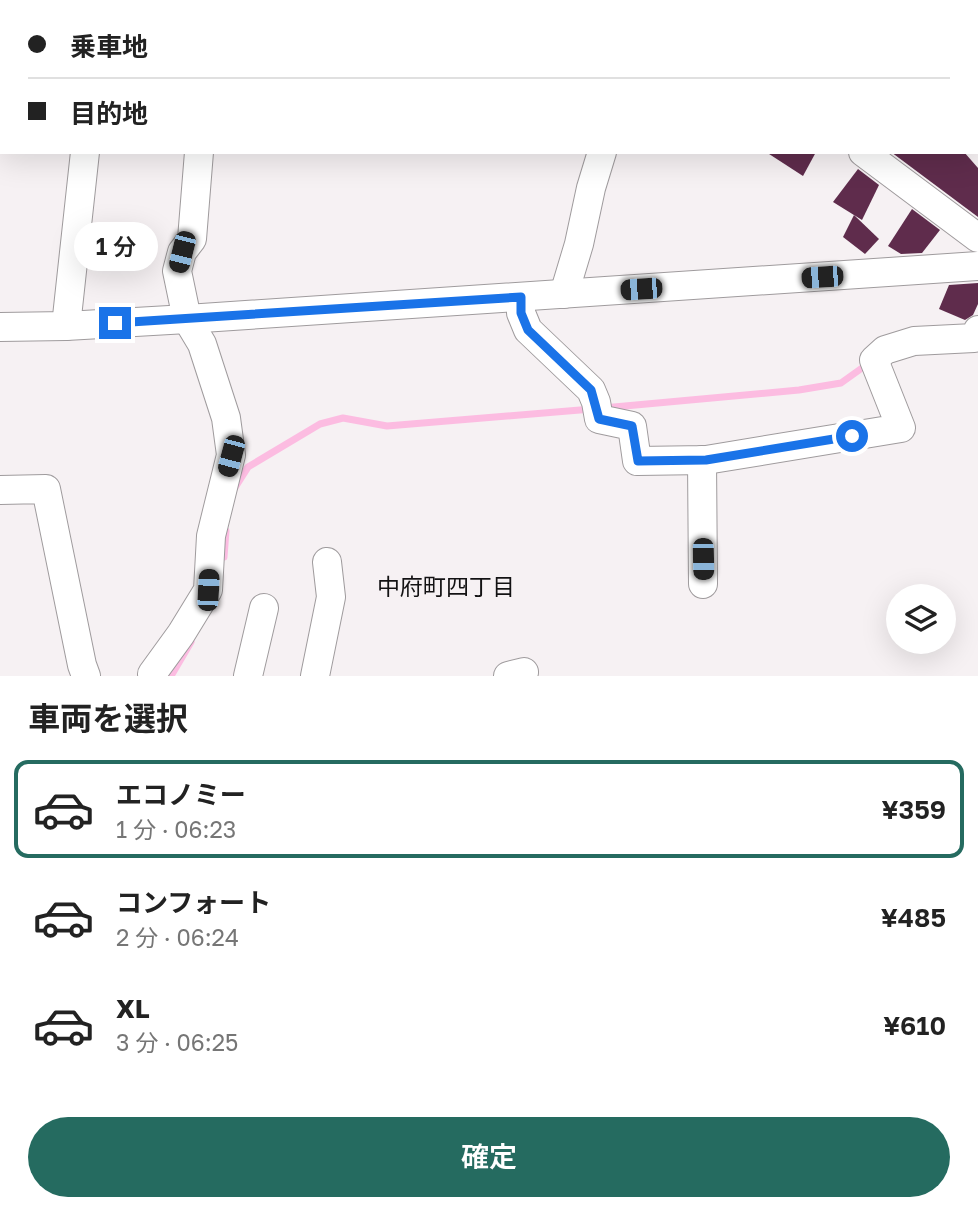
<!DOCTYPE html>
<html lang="ja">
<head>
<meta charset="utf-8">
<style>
	:root { --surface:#fff; --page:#f2f2f2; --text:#222; --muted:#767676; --line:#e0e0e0; --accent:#256b60 }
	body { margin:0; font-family:"Golos Text","Noto Sans JP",sans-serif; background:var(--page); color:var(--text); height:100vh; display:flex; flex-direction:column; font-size:26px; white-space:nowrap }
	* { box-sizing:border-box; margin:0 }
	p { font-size:23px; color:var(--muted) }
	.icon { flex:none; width:38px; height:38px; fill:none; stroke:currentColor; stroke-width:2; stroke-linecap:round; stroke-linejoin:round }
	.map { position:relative; height:676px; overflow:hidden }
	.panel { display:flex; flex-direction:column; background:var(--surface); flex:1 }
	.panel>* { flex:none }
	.banner { position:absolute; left:0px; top:0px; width:978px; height:154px; box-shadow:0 7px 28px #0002; display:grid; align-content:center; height:154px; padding:0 28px; background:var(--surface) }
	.fabs { position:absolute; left:886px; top:584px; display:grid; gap:14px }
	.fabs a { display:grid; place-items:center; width:70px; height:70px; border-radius:50%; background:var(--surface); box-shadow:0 7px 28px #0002; font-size:35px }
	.end { position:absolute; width:32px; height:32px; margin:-16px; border:9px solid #1a73e8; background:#fff; box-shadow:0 0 0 4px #fff }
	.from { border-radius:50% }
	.bubble { position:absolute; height:49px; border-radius:24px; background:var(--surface); box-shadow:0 7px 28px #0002; font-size:23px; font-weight:600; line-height:49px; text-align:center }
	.car { position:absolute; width:21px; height:42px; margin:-21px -10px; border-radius:9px; box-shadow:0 0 5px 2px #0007; background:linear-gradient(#222 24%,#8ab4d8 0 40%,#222 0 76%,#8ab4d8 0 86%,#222 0) }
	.banner b { display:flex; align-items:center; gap:24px; height:66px; font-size:26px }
	.banner b+b { border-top:2px solid var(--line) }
	.banner i { width:18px; height:18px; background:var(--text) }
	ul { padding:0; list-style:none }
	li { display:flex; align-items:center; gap:21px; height:98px; margin:0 14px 10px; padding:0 14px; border:4px solid transparent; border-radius:14px }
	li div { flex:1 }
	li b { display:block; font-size:26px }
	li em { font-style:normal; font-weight:600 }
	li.on { border-color:var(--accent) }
	li>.icon { width:63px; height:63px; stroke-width:1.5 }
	h2 { padding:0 28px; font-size:32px; line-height:84px }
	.action { display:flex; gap:14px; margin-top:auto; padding:14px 28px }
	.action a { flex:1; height:80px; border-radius:42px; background:var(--accent); color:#fff; font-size:28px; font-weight:600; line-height:80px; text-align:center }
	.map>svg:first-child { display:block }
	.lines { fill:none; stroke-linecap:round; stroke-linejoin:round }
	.stream { stroke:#fcbce1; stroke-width:7 }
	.building { fill:#5f2c4c }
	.minor-casing { stroke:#9f9b9d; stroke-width:30 }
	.minor { stroke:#fff; stroke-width:28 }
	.route { stroke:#1a73e8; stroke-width:9 }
	.labels { text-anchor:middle; stroke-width:7; stroke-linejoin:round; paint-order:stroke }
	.neighbourhood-label { font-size:23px; fill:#131213; stroke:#f6f1f3 }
</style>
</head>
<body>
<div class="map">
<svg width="978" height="676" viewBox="0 0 978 676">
	<rect width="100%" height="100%" fill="#f6f1f3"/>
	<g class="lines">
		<g class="stream">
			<path d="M 603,408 L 799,390 L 841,383 L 862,368"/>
			<path d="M 234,489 L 248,467 L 320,424 L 343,418 L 387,426 L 592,409"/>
			<path d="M 224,557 L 226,531"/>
			<path d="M 171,676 L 191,642"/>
		</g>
	</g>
	<g class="building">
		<path d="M 766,152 L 816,152 L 803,176 Z"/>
		<path d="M 891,152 L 964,152 L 978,168 L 978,217 Z"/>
		<path d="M 858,169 L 879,185 L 862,220 L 833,202 Z"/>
		<path d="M 912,209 L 940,230 L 922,253 L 901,254 L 888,246 Z"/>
		<path d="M 854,215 L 879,239 L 865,254 L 843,237 Z"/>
		<path d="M 978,283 L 978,304 L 973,315 L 965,320 L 939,309 L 949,285 Z"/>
	</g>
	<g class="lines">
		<g class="minor-casing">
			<g id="minor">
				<path d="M 198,0 L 198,2"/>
				<path d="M 659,0 L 661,2"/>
				<path d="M 964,0 L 965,2"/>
				<path d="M 976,34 L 978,38"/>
				<path d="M 0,115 L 2,116"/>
				<path d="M 863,152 L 978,238"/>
				<path d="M 564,294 L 579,244 L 591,188 L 602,152"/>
				<path d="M 521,297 L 521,313 L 528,330 L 591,390 L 596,402 L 599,419 L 632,426 L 637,461 L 706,460 L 901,428 L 874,360 L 885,350 L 914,341 L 974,338 L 978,330"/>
				<path d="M 66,326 L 85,152"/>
				<path d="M 0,327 L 66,326 L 187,319 L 978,266"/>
				<path d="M 702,460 L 703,584"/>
				<path d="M 0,490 L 46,489 L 82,665 L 86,676"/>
				<path d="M 152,674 L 181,634 L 208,590 L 211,536 L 231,455 L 226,418 L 202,344 L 187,319 L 177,271 L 182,252 L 192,239 L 199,152"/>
				<path d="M 248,676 L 264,608"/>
				<path d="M 315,676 L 331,597 L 327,562"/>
				<path d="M 508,676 L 524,672"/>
			</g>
		</g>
		<use href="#minor" class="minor"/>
	</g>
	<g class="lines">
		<path class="route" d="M 115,323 L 521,297 L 521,313 L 528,330 L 591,390 L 599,419 L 632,426 L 638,461 L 706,460 L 852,436"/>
	</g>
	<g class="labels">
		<g class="neighbourhood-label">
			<text x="446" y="595">中府町四丁目</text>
		</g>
	</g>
</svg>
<div class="fabs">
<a><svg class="icon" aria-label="layers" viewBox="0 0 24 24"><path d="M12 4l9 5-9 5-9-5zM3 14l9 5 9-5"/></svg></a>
</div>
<i class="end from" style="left:852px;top:436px"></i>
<i class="end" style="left:115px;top:323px"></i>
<div class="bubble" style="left:74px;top:222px;width:84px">1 分</div>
<i class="car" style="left:182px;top:252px;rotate:194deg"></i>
<i class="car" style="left:822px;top:277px;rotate:266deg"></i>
<i class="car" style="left:641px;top:289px;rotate:266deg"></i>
<i class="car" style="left:231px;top:456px;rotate:195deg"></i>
<i class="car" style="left:703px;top:559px;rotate:179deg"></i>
<i class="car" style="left:208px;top:590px;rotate:3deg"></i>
<div class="banner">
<b><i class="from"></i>乗車地</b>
<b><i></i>目的地</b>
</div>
</div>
<section class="panel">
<h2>車両を選択</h2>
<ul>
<li class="on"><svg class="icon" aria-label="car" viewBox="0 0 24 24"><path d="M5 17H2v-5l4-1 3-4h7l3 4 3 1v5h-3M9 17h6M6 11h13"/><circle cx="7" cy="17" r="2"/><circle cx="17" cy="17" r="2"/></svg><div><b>エコノミー</b><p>1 分 · 06:23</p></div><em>¥359</em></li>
<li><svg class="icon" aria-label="car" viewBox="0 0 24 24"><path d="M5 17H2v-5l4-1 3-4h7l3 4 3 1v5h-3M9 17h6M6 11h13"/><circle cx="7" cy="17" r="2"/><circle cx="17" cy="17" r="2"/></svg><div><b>コンフォート</b><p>2 分 · 06:24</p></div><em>¥485</em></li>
<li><svg class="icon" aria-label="car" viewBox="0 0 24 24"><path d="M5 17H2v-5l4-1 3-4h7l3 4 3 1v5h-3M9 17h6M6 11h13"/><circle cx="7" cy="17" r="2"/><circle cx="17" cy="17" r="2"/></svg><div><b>XL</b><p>3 分 · 06:25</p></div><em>¥610</em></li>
</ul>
<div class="action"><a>確定</a></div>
</section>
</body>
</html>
